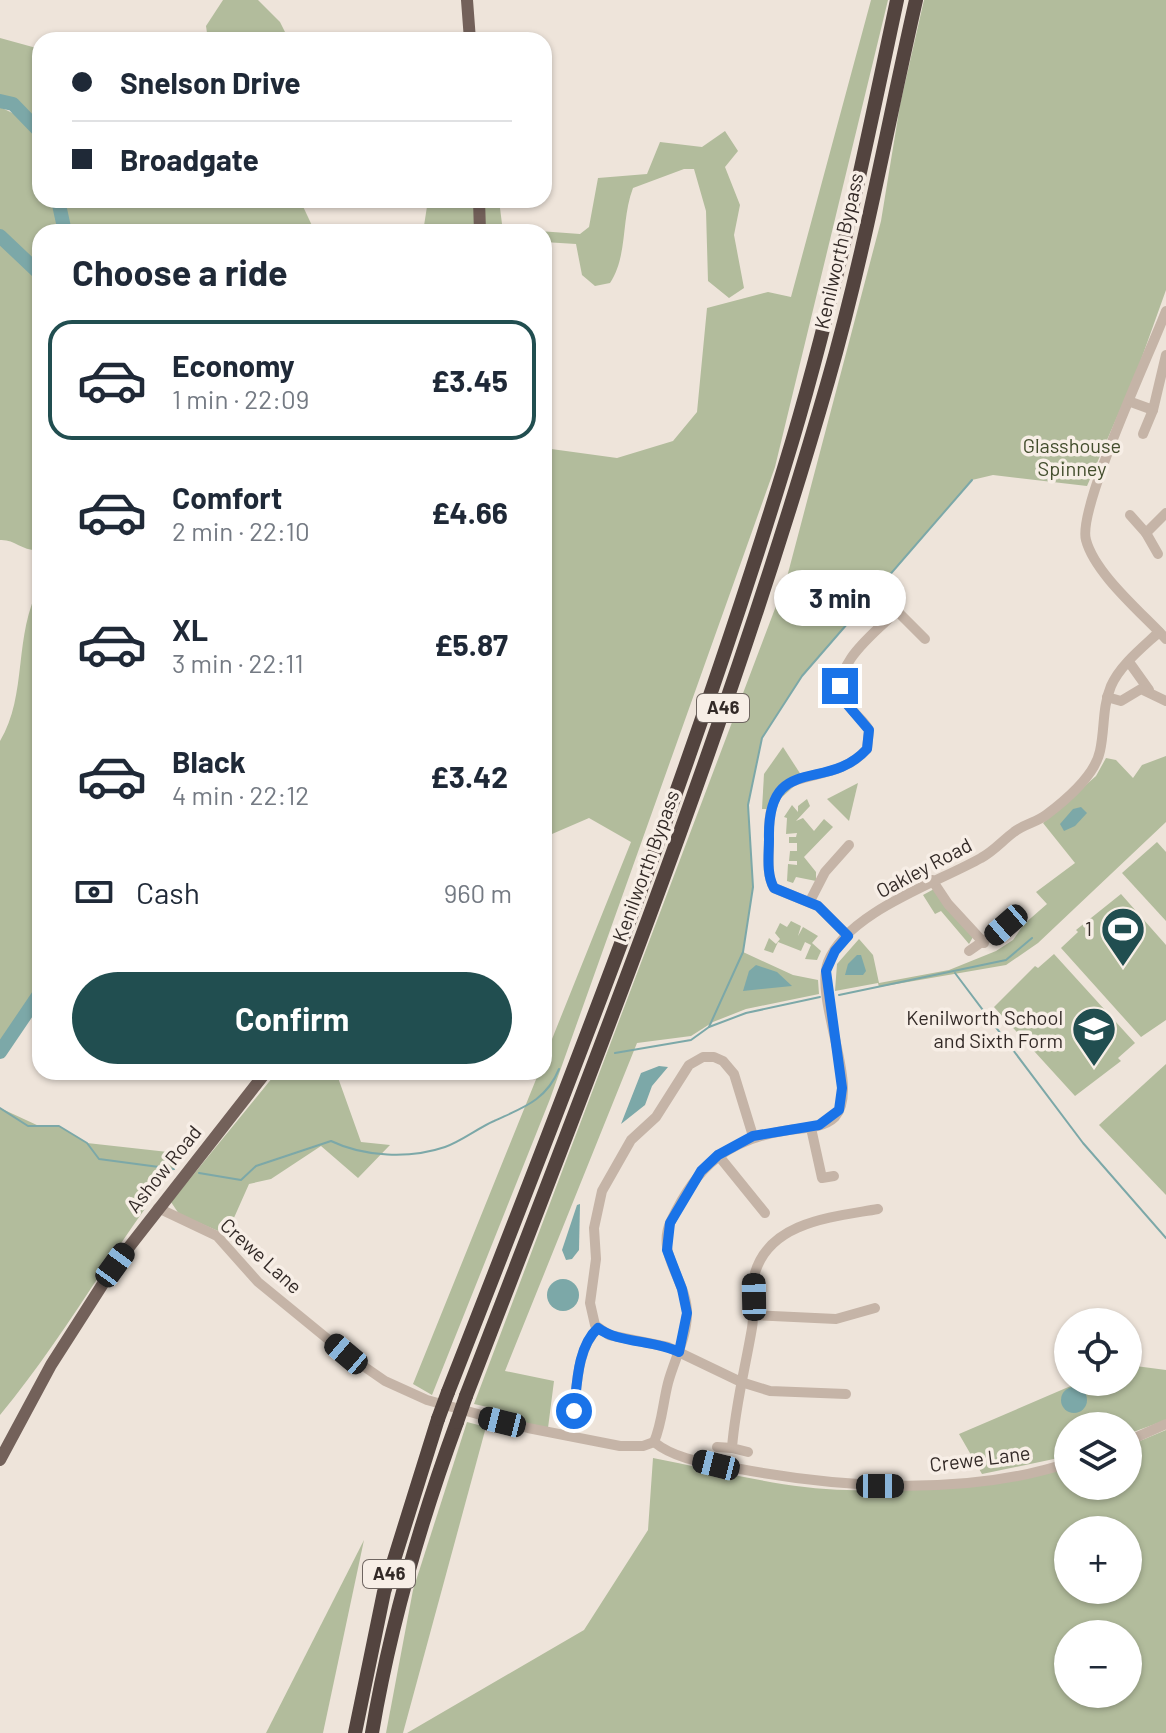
<!DOCTYPE html>
<html lang="en">
<head>
<meta charset="utf-8">
<style>
	:root { --surface:#fff; --page:#f2f2f3; --text:#1f2937; --muted:#747a83; --line:#e0e1e3; --accent:#214e50 }
	body { margin:0; font-family:Barlow,sans-serif; background:var(--page); color:var(--text); height:100vh; display:flex; flex-direction:column; font-size:30px; white-space:nowrap }
	* { box-sizing:border-box; margin:0 }
	p { font-size:26px; color:var(--muted) }
	.icon { flex:none; width:44px; height:44px; fill:none; stroke:currentColor; stroke-width:2; stroke-linecap:round; stroke-linejoin:round }
	.map { position:relative; flex:1; overflow:hidden }
	.panel { position:absolute; left:32px; top:224px; width:520px; height:856px; display:flex; flex-direction:column; background:var(--surface); border-radius:24px; box-shadow:0 2px 6px #0004 }
	.panel>* { flex:none }
	.hud { position:absolute; left:32px; top:32px; width:520px; height:176px; border-radius:24px; box-shadow:0 2px 6px #0004; display:grid; align-content:center; height:176px; padding:0 40px; background:var(--surface) }
	.fabs { position:absolute; left:1054px; top:1308px; display:grid; gap:16px }
	.fabs a { display:grid; place-items:center; width:88px; height:88px; border-radius:50%; background:var(--surface); box-shadow:0 2px 6px #0004; font-size:40px }
	.end { position:absolute; width:36px; height:36px; margin:-18px; border:10px solid #1a73e8; background:#fff; box-shadow:0 0 0 4px #fff }
	.from { border-radius:50% }
	.bubble { position:absolute; height:56px; border-radius:28px; background:var(--surface); box-shadow:0 2px 6px #0004; font-size:26px; font-weight:700; line-height:56px; text-align:center }
	.car { position:absolute; width:24px; height:48px; margin:-24px -12px; border-radius:10px; box-shadow:0 0 6px 2px #0007; background:linear-gradient(#222 24%,#8ab4d8 0 40%,#222 0 76%,#8ab4d8 0 86%,#222 0) }
	.hud b { display:flex; align-items:center; gap:28px; height:76px; font-size:30px }
	.hud b+b { border-top:2px solid var(--line) }
	.hud i { width:20px; height:20px; background:var(--text) }
	ul { padding:0; list-style:none }
	li { display:flex; align-items:center; gap:24px; height:120px; margin:0 16px 12px; padding:0 24px; border:4px solid transparent; border-radius:24px }
	li div { flex:1 }
	li b { display:block; font-size:30px }
	li em { font-style:normal; font-weight:700 }
	li.current { border-color:var(--accent) }
	li>.icon { width:72px; height:72px; stroke-width:1.5 }
	h2 { padding:0 40px; font-size:36px; line-height:96px }
	.pay { display:flex; align-items:center; gap:20px; height:88px; padding:0 40px; font-size:30px }
	.pay p { margin-inline-start:auto }
	.button { display:flex; gap:16px; margin-top:auto; padding:16px 40px }
	.button a { flex:1; height:92px; border-radius:48px; background:var(--accent); color:#fff; font-size:32px; font-weight:700; line-height:92px; text-align:center }
	.map>svg:first-child { display:block }
	.green { fill:#b2bc9c; fill-rule:evenodd }
	.water { fill:#7ca8a8 }
	.lines { fill:none; stroke-linecap:round; stroke-linejoin:round }
	.stream { stroke:#7ca8a8; stroke-width:2 }
	.river { stroke:#7ca8a8; stroke-width:14 }
	.minor { stroke:#c5b4a7; stroke-width:10 }
	.major { stroke:#73615a; stroke-width:12 }
	.highway { stroke:#53443f; stroke-width:14 }
	.highway-bridge { stroke:#53443f; stroke-width:14 }
	.route { stroke:#1a73e8; stroke-width:10 }
	.labels { text-anchor:middle; stroke-width:7; stroke-linejoin:round; paint-order:stroke }
	.shield { fill:#f7eee6; stroke:#6e6560; stroke-width:2 }
	.shield-label { font-size:18px; font-weight:bold; fill:#332a27 }
	.street-label { font-size:20px; fill:#332a27; stroke:#f7eee6 }
	.park-label { font-size:20px; fill:#434e2d; stroke:#f7eee6 }
	.poi-label { font-size:20px; fill:#332a27; stroke:#f7eee6; text-anchor:end }
</style>
</head>
<body>
<div class="map">
<svg width="1166" height="1733" viewBox="0 0 1166 1733">
	<rect width="100%" height="100%" fill="#eee4da"/>
	<g class="green">
		<path d="M 223,0 L 258,0 L 280,22 L 289,40 L 208,40 L 206,26 Z"/>
		<path d="M 871,0 L 888,0 L 775,467 L 550,1099 L 432,1395 L 413,1384 L 539,1072 L 544,1072 L 544,1059 L 631,842 L 589,818 L 552,834 L 544,855 L 544,448 L 617,458 L 673,441 L 697,412 L 707,308 L 768,292 L 791,297 Z"/>
		<path d="M 924,0 L 1166,0 L 1166,290 L 1137,371 L 1087,486 L 993,475 L 972,480 L 802,676 L 762,738 L 748,805 L 753,887 L 743,952 L 793,975 L 818,980 L 819,994 L 746,1009 L 713,1022 L 691,1036 L 637,1043 L 505,1371 L 554,1381 L 548,1428 L 491,1415 L 492,1408 L 474,1404 L 787,577 L 881,221 L 900,105 Z"/>
		<path d="M 0,38 L 40,49 L 40,200 L 300,200 L 315,232 L 40,232 L 40,550 C 23,552 15,539 0,540 L 0,107 L 29,121 L 13,104 L 0,101 Z"/>
		<path d="M 725,131 L 738,151 L 725,167 L 740,205 L 734,235 L 744,288 L 729,298 L 708,281 L 706,211 L 694,169 L 684,169 L 633,188 C 621,219 628,256 610,283 L 595,286 L 582,275 L 576,244 L 544,242 L 544,232 L 537,232 L 539,231 L 580,234 L 589,227 L 598,178 L 647,174 L 660,142 L 702,147 Z"/>
		<path d="M 428,200 L 499,200 L 503,232 L 423,232 Z"/>
		<path d="M 40,586 L 40,993 L 0,1052 L 0,741 C 28,695 13,634 40,586 Z"/>
		<path d="M 783,747 L 803,778 L 769,809 L 762,809 L 764,774 Z"/>
		<path d="M 1166,756 L 1166,822 L 1038,943 L 1006,965 L 879,987 L 878,983 L 835,991 L 837,964 L 859,939 L 873,955 L 879,983 L 949,970 L 996,951 L 1013,940 L 1024,924 L 1047,904 L 1036,892 L 1075,863 L 1043,823 L 1096,776 L 1106,758 L 1116,760 L 1133,778 L 1142,765 Z"/>
		<path d="M 858,783 L 849,821 L 827,799 Z"/>
		<path d="M 807,799 L 810,806 L 796,821 L 803,818 L 814,831 L 824,819 L 833,827 L 804,857 L 816,872 L 816,881 L 796,877 L 793,883 L 787,881 L 788,864 L 797,865 L 797,861 L 789,861 L 790,851 L 797,851 L 797,843 L 789,843 L 789,837 L 796,837 L 797,833 L 786,834 L 787,818 L 784,817 L 792,805 L 798,812 L 798,806 Z"/>
		<path d="M 1157,842 L 1166,852 L 1166,921 L 1122,873 Z"/>
		<path d="M 934,889 L 973,937 L 969,944 L 941,911 L 935,914 L 923,895 Z"/>
		<path d="M 1121,894 L 1166,945 L 1166,1020 L 1141,1037 L 1061,948 L 1078,932 L 1076,930 Z"/>
		<path d="M 791,921 L 801,926 L 798,936 L 803,927 L 818,936 L 812,943 L 821,951 L 817,960 L 805,959 L 811,945 L 805,942 L 801,951 L 778,942 L 773,953 L 764,950 L 769,938 L 776,944 L 780,939 L 775,933 L 780,923 L 787,927 Z"/>
		<path d="M 1054,954 L 1135,1043 L 1118,1058 L 1121,1061 L 1075,1096 L 994,1007 L 1035,966 L 1038,968 Z"/>
		<path d="M 1166,1064 L 1166,1195 L 1099,1125 Z"/>
		<path d="M 277,1072 L 336,1072 L 361,1142 L 390,1145 L 358,1178 L 321,1146 L 271,1179 L 249,1184 L 233,1220 L 218,1231 L 179,1214 L 171,1202 Z"/>
		<path d="M 0,1108 L 39,1126 L 59,1126 L 87,1143 L 186,1154 C 119,1237 68,1333 0,1415 Z"/>
		<path d="M 1128,1365 L 1166,1370 L 1166,1420 L 1128,1434 L 1128,1426 L 1068,1426 L 1068,1456 L 982,1474 L 959,1434 L 1080,1382 L 1128,1382 Z"/>
		<path d="M 467,1422 L 486,1427 L 403,1733 L 386,1733 L 413,1590 Z"/>
		<path d="M 1166,1430 L 1166,1733 L 407,1733 L 584,1630 L 648,1530 L 653,1458 C 716,1470 783,1489 847,1490 C 922,1492 995,1479 1068,1468 L 1068,1486 L 1128,1486 L 1128,1446 ZM 1068,1530 L 1128,1530 L 1128,1590 L 1068,1590 ZM 1068,1634 L 1128,1634 L 1128,1694 L 1068,1694 Z"/>
		<path d="M 364,1540 L 323,1733 L 266,1733 Z"/>
	</g>
	<g class="water">
		<path d="M 1081,807 L 1087,813 L 1075,826 L 1064,831 L 1060,824 L 1073,809 Z"/>
		<path d="M 857,955 L 861,955 L 866,971 L 863,975 L 845,975 L 848,964 Z"/>
		<path d="M 756,965 L 777,972 L 792,986 L 743,991 L 749,971 Z"/>
		<path d="M 659,1066 L 668,1067 L 652,1086 L 645,1105 L 621,1124 L 641,1073 Z"/>
		<path d="M 580,1204 L 579,1250 L 572,1259 L 566,1260 L 562,1250 L 577,1205 Z"/>
		<circle cx="563" cy="1295" r="16"/>
		<circle cx="1074" cy="1400" r="13"/>
	</g>
	<g class="lines">
		<g class="stream">
			<path d="M 955,973 L 1083,1143 L 1166,1238"/>
			<path d="M 839,995 L 1006,960 L 1032,938"/>
			<path d="M 709,1027 L 743,952 L 753,887 L 748,805 L 762,738 L 802,676 L 972,480"/>
			<path d="M 615,1053 L 691,1040 L 709,1027 L 746,1013 L 820,997"/>
			<path d="M 0,1108 L 28,1126 L 59,1126 L 87,1143 L 99,1159 L 174,1169"/>
			<path d="M 199,1173 L 241,1180 L 256,1166 L 331,1141 C 364,1157 410,1159 445,1147 C 462,1141 478,1128 494,1121 C 522,1108 546,1101 559,1069"/>
		</g>
		<g class="river">
			<path d="M 0,101 L 13,104 L 40,132"/>
			<path d="M 58,200 L 65,232"/>
			<path d="M 0,236 L 40,274"/>
			<path d="M 0,1052 L 40,993"/>
		</g>
		<g class="minor">
			<path d="M 1166,311 C 1151,351 1077,509 1086,540 C 1095,574 1142,613 1166,639"/>
			<path d="M 1131,402 L 1153,410 L 1166,355"/>
			<path d="M 1143,434 L 1153,410"/>
			<path d="M 1130,515 L 1146,533 L 1166,513"/>
			<path d="M 1146,533 L 1158,554"/>
			<path d="M 1129,662 L 1149,690"/>
			<path d="M 1107,697 L 1121,701 L 1141,689 L 1166,701"/>
			<path d="M 932,880 L 948,904 L 984,943"/>
			<path d="M 810,901 L 825,872 L 849,845"/>
			<path d="M 848,936 L 818,906 L 774,888 C 766,874 769,855 769,839 C 766,752 827,794 867,749 L 869,730 C 863,719 851,712 845,700 C 827,667 877,631 897,611 L 925,639"/>
			<path d="M 969,951 L 1006,925"/>
			<path d="M 811,1128 L 822,1178 L 834,1176"/>
			<path d="M 753,1136 L 734,1074 L 723,1061 L 714,1057 L 703,1057 L 689,1065 L 656,1117 L 631,1140 L 602,1191 L 594,1228 L 596,1259 L 590,1303 L 595,1325 L 609,1335 L 668,1347 L 741,1382 L 770,1391 L 846,1394"/>
			<path d="M 718,1155 L 765,1213"/>
			<path d="M 158,1208 L 217,1236 L 258,1282 L 346,1354 L 385,1381 L 427,1400 L 528,1428 L 620,1446 L 643,1446 L 654,1442"/>
			<path d="M 754,1315 L 836,1319 L 875,1308"/>
			<path d="M 574,1411 C 577,1385 577,1348 598,1328"/>
			<path d="M 1128,1441 L 1166,1424"/>
			<path d="M 654,1442 C 662,1424 663,1402 668,1383 C 674,1360 687,1338 687,1313 C 687,1280 655,1254 671,1221 C 697,1165 728,1139 789,1130 C 804,1128 824,1128 835,1117 C 861,1088 814,1001 828,962 C 847,912 939,882 981,858 C 994,851 1003,840 1014,832 C 1024,824 1037,822 1046,815 C 1066,800 1095,775 1100,751 C 1105,728 1102,708 1111,686 C 1120,665 1143,647 1159,632"/>
			<path d="M 654,1442 C 676,1460 708,1463 735,1468 C 839,1488 965,1497 1068,1463"/>
			<path d="M 717,1447 L 732,1448"/>
			<path d="M 748,1452 L 732,1448 C 735,1407 745,1369 752,1328 C 755,1310 751,1290 755,1273 C 770,1221 834,1217 878,1209"/>
		</g>
		<g class="major">
			<path d="M 467,0 L 470,40"/>
			<path d="M 479,200 L 480,232"/>
			<path d="M 0,1460 L 51,1365 L 115,1265 L 266,1072"/>
		</g>
		<g class="highway">
			<path d="M 448,1392 C 568,1086 689,779 785,465 C 832,313 864,155 897,0"/>
			<path d="M 466,1396 C 595,1061 729,726 828,381 C 864,256 887,127 916,0"/>
			<path d="M 355,1733 L 384,1592 L 438,1419"/>
			<path d="M 372,1733 C 390,1626 420,1523 457,1422"/>
		</g>
		<g class="highway-bridge">
			<path d="M 438,1419 L 448,1392"/>
			<path d="M 457,1422 L 466,1396"/>
		</g>
	</g>
	<g class="lines">
		<path class="route" d="M 574,1411 C 577,1385 577,1347 598,1328 C 617,1343 655,1340 679,1352 L 687,1313 L 682,1289 L 667,1250 L 670,1223 L 701,1171 L 718,1155 L 753,1136 L 819,1125 L 839,1110 L 842,1088 L 826,971 L 835,951 L 848,936 L 818,906 L 774,888 C 766,874 769,854 769,839 C 767,751 826,794 867,749 L 869,730 L 846,703 L 840,686"/>
	</g>
	<defs>
		<g id="stadium-pin" transform="scale(2.3)"><path d="M0 17L-7.5 6A9.5 9.5 0 1 1 7.5 6Z" fill="#214e50" stroke="#f7eee6"/><path d="M0-5a6.5 5 0 1 0 0 10a6.5 5 0 1 0 0-10ZM-3.5-1.8h7v3.6h-7Z" fill="#fff"/></g>
		<g id="school-pin" transform="scale(2.3)"><path d="M0 17L-7.5 6A9.5 9.5 0 1 1 7.5 6Z" fill="#214e50" stroke="#f7eee6"/><path d="M0-5L7-2L0 1L-7-2ZM-4 1L0 2.5L4 1V4Q0 6-4 4Z" fill="#fff"/></g>
	</defs>
	<g fill-rule="evenodd">
		<use href="#stadium-pin" x="1123" y="929"/>
		<use href="#school-pin" x="1094" y="1029"/>
	</g>
	<g class="labels">
		<g class="shield">
			<rect x="697" y="694" width="52" height="28" rx="6"/>
			<rect x="363" y="1560" width="52" height="28" rx="6"/>
		</g>
		<g class="shield-label">
			<text x="723" y="714">A46</text>
			<text x="389" y="1580">A46</text>
		</g>
		<g class="street-label">
			<text transform="translate(839 251) rotate(-77)" y="7">Kenilworth Bypass</text>
			<text transform="translate(646 866) rotate(-70)" y="7">Kenilworth Bypass</text>
			<text transform="translate(924 868) rotate(-28)" y="7">Oakley Road</text>
			<text transform="translate(164 1169) rotate(-51)" y="7">Ashow Road</text>
			<text transform="translate(261 1256) rotate(42)" y="7">Crewe Lane</text>
			<text transform="translate(980 1459) rotate(-7)" y="7">Crewe Lane</text>
		</g>
		<g class="park-label">
			<text x="1072" y="453">Glasshouse<tspan x="1072" dy="23">Spinney</tspan></text>
		</g>
		<g class="poi-label">
			<text x="1092" y="936">1</text>
			<text x="1063" y="1025">Kenilworth School<tspan x="1063" dy="23">and Sixth Form</tspan></text>
		</g>
	</g>
</svg>
<div class="fabs">
<a><svg class="icon" aria-label="locate" viewBox="0 0 24 24"><circle cx="12" cy="12" r="6"/><path d="M12 2v4M12 18v4M2 12h4M18 12h4"/></svg></a>
<a><svg class="icon" aria-label="layers" viewBox="0 0 24 24"><path d="M12 4l9 5-9 5-9-5zM3 14l9 5 9-5"/></svg></a>
<a>+</a>
<a>−</a>
</div>
<i class="end from" style="left:574px;top:1411px"></i>
<i class="end" style="left:840px;top:686px"></i>
<div class="bubble" style="left:774px;top:570px;width:132px">3 min</div>
<i class="car" style="left:1006px;top:925px;rotate:229deg"></i>
<i class="car" style="left:115px;top:1265px;rotate:36deg"></i>
<i class="car" style="left:754px;top:1297px;rotate:359deg"></i>
<i class="car" style="left:346px;top:1354px;rotate:310deg"></i>
<i class="car" style="left:502px;top:1422px;rotate:284deg"></i>
<i class="car" style="left:716px;top:1465px;rotate:284deg"></i>
<i class="car" style="left:880px;top:1486px;rotate:90deg"></i>
<div class="hud">
<b><i class="from"></i>Snelson Drive</b>
<b><i></i>Broadgate</b>
</div>
<section class="panel">
<h2>Choose a ride</h2>
<ul>
<li class="current"><svg class="icon" aria-label="car" viewBox="0 0 24 24"><path d="M5 17H2v-5l4-1 3-4h7l3 4 3 1v5h-3M9 17h6M6 11h13"/><circle cx="7" cy="17" r="2"/><circle cx="17" cy="17" r="2"/></svg><div><b>Economy</b><p>1 min · 22:09</p></div><em>£3.45</em></li>
<li><svg class="icon" aria-label="car" viewBox="0 0 24 24"><path d="M5 17H2v-5l4-1 3-4h7l3 4 3 1v5h-3M9 17h6M6 11h13"/><circle cx="7" cy="17" r="2"/><circle cx="17" cy="17" r="2"/></svg><div><b>Comfort</b><p>2 min · 22:10</p></div><em>£4.66</em></li>
<li><svg class="icon" aria-label="car" viewBox="0 0 24 24"><path d="M5 17H2v-5l4-1 3-4h7l3 4 3 1v5h-3M9 17h6M6 11h13"/><circle cx="7" cy="17" r="2"/><circle cx="17" cy="17" r="2"/></svg><div><b>XL</b><p>3 min · 22:11</p></div><em>£5.87</em></li>
<li><svg class="icon" aria-label="car" viewBox="0 0 24 24"><path d="M5 17H2v-5l4-1 3-4h7l3 4 3 1v5h-3M9 17h6M6 11h13"/><circle cx="7" cy="17" r="2"/><circle cx="17" cy="17" r="2"/></svg><div><b>Black</b><p>4 min · 22:12</p></div><em>£3.42</em></li>
</ul>
<div class="pay"><svg class="icon" aria-label="cash" viewBox="0 0 24 24"><path d="M3 7h18v10H3z"/><circle cx="12" cy="12" r="2"/></svg>Cash<p>960 m</p></div>
<div class="button"><a>Confirm</a></div>
</section>
</div>
</body>
</html>
